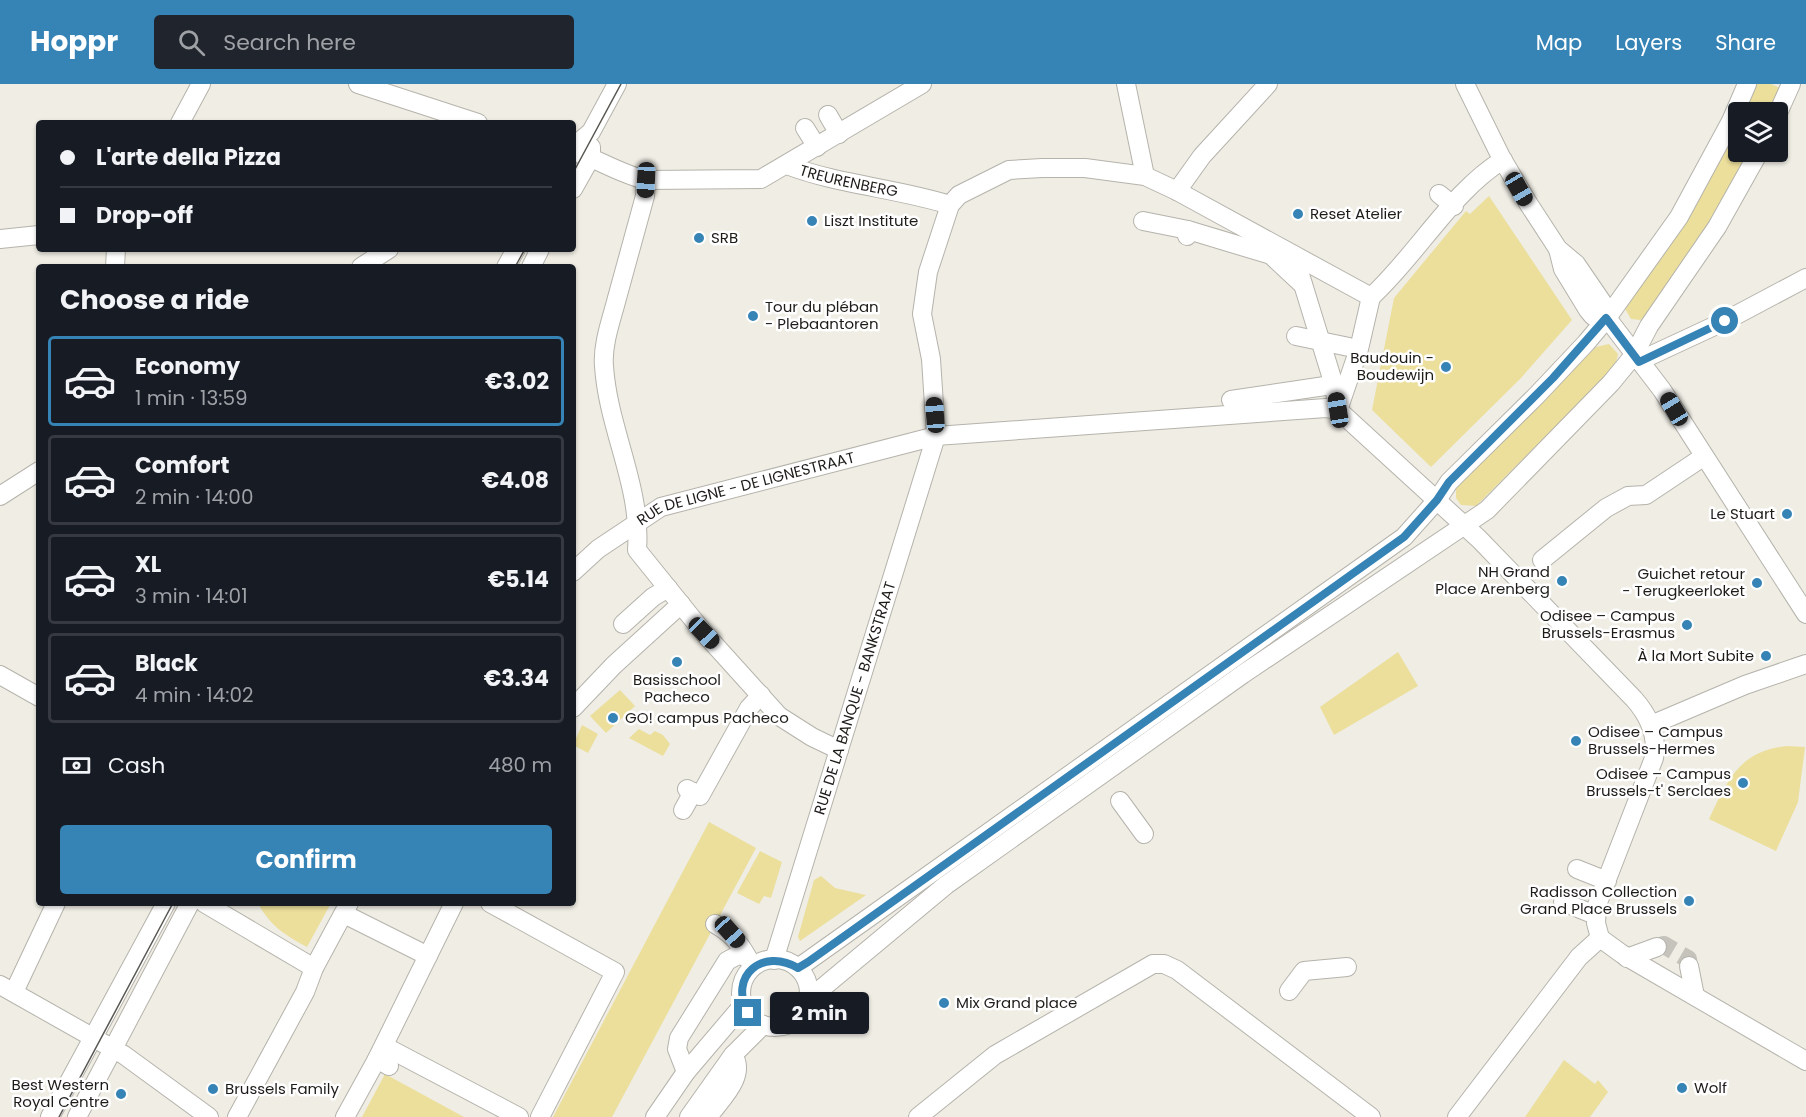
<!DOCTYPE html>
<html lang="en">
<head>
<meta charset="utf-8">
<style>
	:root { --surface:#171b24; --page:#20242c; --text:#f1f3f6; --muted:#9ea1a6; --line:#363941; --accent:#3683b6 }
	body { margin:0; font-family:Poppins,sans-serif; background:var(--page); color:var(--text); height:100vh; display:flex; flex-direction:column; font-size:22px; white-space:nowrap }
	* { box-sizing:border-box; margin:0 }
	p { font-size:20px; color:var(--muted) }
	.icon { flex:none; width:33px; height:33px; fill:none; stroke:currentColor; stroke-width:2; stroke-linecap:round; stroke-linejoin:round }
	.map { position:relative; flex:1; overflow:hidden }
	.sheet { position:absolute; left:36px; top:180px; width:540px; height:642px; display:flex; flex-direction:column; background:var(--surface); border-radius:6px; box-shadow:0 2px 4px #0004 }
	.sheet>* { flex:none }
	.hud { position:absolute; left:36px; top:36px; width:540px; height:132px; border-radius:6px; box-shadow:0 2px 4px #0004; display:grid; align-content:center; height:132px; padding:0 24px; background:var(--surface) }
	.tools { position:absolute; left:1728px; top:18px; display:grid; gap:12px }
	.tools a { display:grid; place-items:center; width:60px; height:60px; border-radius:6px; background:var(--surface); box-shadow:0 2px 4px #0004; font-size:30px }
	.end { position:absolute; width:27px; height:27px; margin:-14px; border:8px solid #3683b6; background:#fff; box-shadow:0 0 0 3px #fff }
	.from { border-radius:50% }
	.bubble { position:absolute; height:42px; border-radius:6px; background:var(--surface); box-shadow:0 2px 4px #0004; font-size:20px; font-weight:700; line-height:42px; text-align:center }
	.car { position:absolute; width:18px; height:36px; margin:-18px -9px; border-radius:8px; box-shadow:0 0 4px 2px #0007; background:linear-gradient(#222 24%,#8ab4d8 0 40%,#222 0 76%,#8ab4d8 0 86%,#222 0) }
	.hud b { display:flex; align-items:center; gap:21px; height:57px; font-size:22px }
	.hud b+b { border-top:2px solid var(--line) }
	.hud i { width:15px; height:15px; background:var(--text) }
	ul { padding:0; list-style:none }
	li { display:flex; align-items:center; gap:18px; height:90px; margin:0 12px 9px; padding:0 12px; border:3px solid var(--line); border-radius:6px }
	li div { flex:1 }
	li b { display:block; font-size:22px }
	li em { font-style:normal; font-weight:700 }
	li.active { border-color:var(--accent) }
	li>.icon { width:54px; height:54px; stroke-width:1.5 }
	h2 { padding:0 24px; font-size:27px; line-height:72px }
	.pay { display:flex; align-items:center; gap:15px; height:66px; padding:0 24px; font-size:22px }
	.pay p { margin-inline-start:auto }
	.cta { display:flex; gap:12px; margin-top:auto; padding:12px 24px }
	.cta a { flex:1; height:69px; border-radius:6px; background:var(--accent); color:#fff; font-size:24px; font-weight:700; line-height:69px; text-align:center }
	header { display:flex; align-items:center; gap:36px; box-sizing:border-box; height:84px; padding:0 30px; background:var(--accent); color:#fff }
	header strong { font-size:28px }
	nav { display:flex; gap:33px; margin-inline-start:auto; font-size:21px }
	.search { width:420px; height:54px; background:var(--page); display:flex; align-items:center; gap:15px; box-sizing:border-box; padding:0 21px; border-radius:6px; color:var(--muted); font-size:22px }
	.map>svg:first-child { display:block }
	.green { fill:#ecdf9c }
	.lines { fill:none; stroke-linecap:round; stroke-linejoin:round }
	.minor-tunnel { stroke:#c5c3bb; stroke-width:18; stroke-dasharray:18 9; stroke-linecap:butt }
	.minor-casing { stroke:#b5b3ab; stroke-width:20 }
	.minor { stroke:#fff; stroke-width:18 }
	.tram { stroke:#585752; stroke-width:1.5 }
	.route { stroke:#3683b6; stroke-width:8 }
	.poi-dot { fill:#3683b6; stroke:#fff; stroke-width:2 }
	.labels { text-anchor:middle; stroke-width:5; stroke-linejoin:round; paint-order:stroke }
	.street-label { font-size:15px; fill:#1d1c19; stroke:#fff }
	.poi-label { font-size:15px; fill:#1d1c19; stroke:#fff; text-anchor:start }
</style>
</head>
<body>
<header>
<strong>Hoppr</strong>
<div class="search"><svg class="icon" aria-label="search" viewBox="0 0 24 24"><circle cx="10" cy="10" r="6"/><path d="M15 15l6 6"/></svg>Search here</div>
<nav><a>Map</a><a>Layers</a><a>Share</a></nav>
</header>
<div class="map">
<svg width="1806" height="1033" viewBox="0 0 1806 1033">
	<rect width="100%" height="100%" fill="#efede4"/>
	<g class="green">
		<path d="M 1753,0 L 1771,0 L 1782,5 L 1771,28 L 1741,28 Z"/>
		<path d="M 1738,34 L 1738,68 L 1753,68 L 1726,118 L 1655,224 L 1640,236 L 1631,235 L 1624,223 Z"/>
		<path d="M 1489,112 L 1572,236 L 1521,294 L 1431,383 L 1372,326 L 1394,214 L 1466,127 L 1470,130 Z"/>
		<path d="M 1609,260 L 1618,270 L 1615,283 L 1476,422 L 1461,421 L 1456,414 L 1456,403 L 1596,263 Z"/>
		<path d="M 1398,568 L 1418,602 L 1334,651 L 1320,623 Z"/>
		<path d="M 620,606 L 635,622 L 606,649 L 590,632 Z"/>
		<path d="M 582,641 L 598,650 L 588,669 L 573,661 Z"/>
		<path d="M 639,645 L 650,651 L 655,647 L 663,651 L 670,660 L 663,672 L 629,654 Z"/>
		<path d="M 1788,662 L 1805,663 L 1798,718 L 1776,767 L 1709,735 C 1728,695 1740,666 1788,662 Z"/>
		<path d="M 709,738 L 756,764 L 612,1033 L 553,1033 Z"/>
		<path d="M 760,767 L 782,778 L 771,814 L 764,812 L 759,820 L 737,809 Z"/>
		<path d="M 821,792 L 835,804 L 866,811 L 800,857 L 798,853 L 814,796 Z"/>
		<path d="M 258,819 L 331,819 L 307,863 C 286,852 269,841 258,819 Z"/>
		<path d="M 1564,976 L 1595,1000 L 1598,996 L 1608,1008 L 1590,1033 L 1525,1033 Z"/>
		<path d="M 385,990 L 464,1033 L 362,1033 Z"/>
	</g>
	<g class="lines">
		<path class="minor-tunnel" d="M 1657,863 L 1664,861 L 1688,875 L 1689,882"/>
		<g class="minor-casing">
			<g id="minor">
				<path d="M 358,0 L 478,39"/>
				<path d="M 1126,0 L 1145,92"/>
				<path d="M 1465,0 L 1501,73 L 1528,119 L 1558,165 L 1576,180 L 1604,221 L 1607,234 L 1662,306 L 1806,530"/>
				<path d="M 1778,29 L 1791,0"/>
				<path d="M 828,31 L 839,50"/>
				<path d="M 180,39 L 201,0"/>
				<path d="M 805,44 L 817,63"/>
				<path d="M 573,63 L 591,48 L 617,0"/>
				<path d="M 573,67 C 598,75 620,90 646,96 L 761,95 L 922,0"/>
				<path id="s1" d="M 787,81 C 839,101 896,104 950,121"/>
				<path d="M 646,96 L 645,112 C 636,146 626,180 617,214 C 612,234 602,260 604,282 C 608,345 642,403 637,466 L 704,549 L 779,632 L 812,653 L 839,666"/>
				<path d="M 573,105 L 591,73 L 591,63"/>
				<path d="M 1177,107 L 1202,72 L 1268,0"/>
				<path d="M 1439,110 L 1454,122"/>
				<path d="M 1143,137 L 1188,146 L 1187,152"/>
				<path d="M 1188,146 L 1271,171 L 1303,201"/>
				<path d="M 0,155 L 39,151"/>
				<path d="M 1558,165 L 1563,185 L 1588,226 L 1593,232 L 1607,234"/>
				<path d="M 1294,171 L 1334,301 L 1338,326"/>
				<path d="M 115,183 L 116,165"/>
				<path d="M 361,183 L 389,165"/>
				<path d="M 506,183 L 516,165"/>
				<path d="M 531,183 L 540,165"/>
				<path d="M 1371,213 C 1416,172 1453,106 1503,76"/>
				<path d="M 1296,252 L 1349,263"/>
				<path d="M 1639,277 L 1725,237 L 1806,194"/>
				<path d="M 1231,316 L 1325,302"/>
				<path d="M 1338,326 L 1359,265 L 1371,213"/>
				<path d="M 0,412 L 39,387"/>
				<path d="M 1542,476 L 1606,424 L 1628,412 L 1646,411 L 1703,373"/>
				<path id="s2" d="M 573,488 L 598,465 L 661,423 L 936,352 L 1326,324 L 1338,326 L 1479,455 L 1634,615 C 1649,632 1658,651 1654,674 L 1597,821 L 1596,839 L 1600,854"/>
				<path d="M 623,540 L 653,513 L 668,504"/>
				<path d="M 0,591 L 39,613"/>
				<path d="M 573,624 L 614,581 L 681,520"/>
				<path d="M 1651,641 L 1745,601 L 1806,580"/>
				<path d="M 687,705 L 700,712 L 749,624 L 761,611"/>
				<path d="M 1120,717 L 1144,750"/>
				<path d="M 683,726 L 693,708"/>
				<path d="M 1577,785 L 1607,797"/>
				<path d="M 1563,818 L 1595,831"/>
				<path d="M 204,819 L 314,884"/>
				<path d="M 490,819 L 615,888 L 540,1033"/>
				<path d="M 344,830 L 428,872"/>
				<path d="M 715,840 C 733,850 742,862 751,880"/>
				<path d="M 1600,854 L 1622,870 L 1806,977"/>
				<path d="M 1627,874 L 1657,863"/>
				<circle cx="775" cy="909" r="34"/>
				<path id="s3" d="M 774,876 L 936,352 L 931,275 L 922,230 L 928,188 L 950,121 L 959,111 L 1009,86 L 1042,84 L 1085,84 L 1145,92 L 1177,107 L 1371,213"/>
				<path d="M 1689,882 L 1695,912"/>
				<path d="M 798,884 L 1404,453 L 1437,416 L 1449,398 L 1537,311 L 1586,259 L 1607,234 L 1679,133 L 1731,37 L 1747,0"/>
				<path d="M 0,901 L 124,971 L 209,1033"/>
				<path d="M 1289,907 L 1304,887 L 1347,883"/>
				<path d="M 14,908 L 56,819"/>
				<path d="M 809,915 L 946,801 L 1243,590 L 1487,426 L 1611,299 L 1634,271 L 1649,242 L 1717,143 L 1759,68"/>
				<path d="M 384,962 L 519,1033"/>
				<path d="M 389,982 L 377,975 L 454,819"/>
				<path d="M 686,988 L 677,965 L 679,954 L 727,877 L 738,871 L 747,873"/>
				<path d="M 50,1033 L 166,819"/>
				<path d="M 77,1033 L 190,819"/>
				<path d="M 237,1033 L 305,908 L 314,884 L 349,819"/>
				<path d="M 345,1033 L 377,975"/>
				<path d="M 655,1033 L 686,988 L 743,921"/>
				<path d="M 689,1033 L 733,971 L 763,941"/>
				<path d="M 708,1033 C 721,1015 747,992 733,971"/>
				<path d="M 918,1033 L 995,971 L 1153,880 L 1164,880 L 1177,886 L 1371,1033"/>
				<path d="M 1457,1033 L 1579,873 L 1600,854"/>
			</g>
		</g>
		<use href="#minor" class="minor"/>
		<g class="tram">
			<path d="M 573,89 L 621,0"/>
			<path d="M 515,183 L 525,165"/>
			<path d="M 59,1033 L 173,819"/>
		</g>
	</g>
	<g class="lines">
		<path class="route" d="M 748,929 C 728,892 763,863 798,884 L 808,878 L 1404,453 L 1437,416 L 1449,398 L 1553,294 L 1606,234 L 1639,278 L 1725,237"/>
	</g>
	<g class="poi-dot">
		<circle cx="1298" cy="130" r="6"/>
		<circle cx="812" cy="137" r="6"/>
		<circle cx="699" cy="154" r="6"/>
		<circle cx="753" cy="232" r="6"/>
		<circle cx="1446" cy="283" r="6"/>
		<circle cx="1787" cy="430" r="6"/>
		<circle cx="1562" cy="497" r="6"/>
		<circle cx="1757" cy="499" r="6"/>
		<circle cx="1687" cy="541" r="6"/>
		<circle cx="1766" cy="572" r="6"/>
		<circle cx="677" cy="578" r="6"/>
		<circle cx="613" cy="634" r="6"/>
		<circle cx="1576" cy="657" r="6"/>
		<circle cx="1743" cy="699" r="6"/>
		<circle cx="1689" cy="817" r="6"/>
		<circle cx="944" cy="919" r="6"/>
		<circle cx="1682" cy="1004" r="6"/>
		<circle cx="213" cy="1005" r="6"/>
		<circle cx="121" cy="1010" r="6"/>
	</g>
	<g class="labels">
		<g class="street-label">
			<text dy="5" stroke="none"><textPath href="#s1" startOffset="64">TREURENBERG</textPath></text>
			<text dy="5" stroke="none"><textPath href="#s2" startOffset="196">RUE DE LIGNE - DE LIGNESTRAAT</textPath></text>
			<text dy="5" stroke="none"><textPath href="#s3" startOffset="274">RUE DE LA BANQUE - BANKSTRAAT</textPath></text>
		</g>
		<g class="poi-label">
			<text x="1310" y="135">Reset Atelier</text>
			<text x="824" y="142">Liszt Institute</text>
			<text x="711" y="159">SRB</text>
			<text x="765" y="228">Tour du pléban<tspan x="765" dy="17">- Plebaantoren</tspan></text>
			<text x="1434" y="279" text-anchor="end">Baudouin -<tspan x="1434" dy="17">Boudewijn</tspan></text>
			<text x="1775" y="435" text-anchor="end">Le Stuart</text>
			<text x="1550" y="493" text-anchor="end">NH Grand<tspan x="1550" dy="17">Place Arenberg</tspan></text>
			<text x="1745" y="495" text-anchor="end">Guichet retour<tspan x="1745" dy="17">- Terugkeerloket</tspan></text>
			<text x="1675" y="537" text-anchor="end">Odisee – Campus<tspan x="1675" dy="17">Brussels-Erasmus</tspan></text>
			<text x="1754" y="577" text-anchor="end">À la Mort Subite</text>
			<text x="677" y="601" text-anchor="middle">Basisschool<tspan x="677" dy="17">Pacheco</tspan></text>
			<text x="625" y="639">GO! campus Pacheco</text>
			<text x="1588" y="653">Odisee – Campus<tspan x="1588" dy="17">Brussels-Hermes</tspan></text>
			<text x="1731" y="695" text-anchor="end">Odisee – Campus<tspan x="1731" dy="17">Brussels-t' Serclaes</tspan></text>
			<text x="1677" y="813" text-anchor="end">Radisson Collection<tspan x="1677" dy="17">Grand Place Brussels</tspan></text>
			<text x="956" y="924">Mix Grand place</text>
			<text x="109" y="1006" text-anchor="end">Best Western<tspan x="109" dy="17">Royal Centre</tspan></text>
			<text x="1694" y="1009">Wolf</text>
			<text x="225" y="1010">Brussels Family</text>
		</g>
	</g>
</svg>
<div class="tools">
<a><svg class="icon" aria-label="layers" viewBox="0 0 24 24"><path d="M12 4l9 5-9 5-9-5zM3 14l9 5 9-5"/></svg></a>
</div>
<i class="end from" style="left:1725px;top:237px"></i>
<i class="end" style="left:748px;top:929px"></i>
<div class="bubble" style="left:770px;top:908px;width:99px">2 min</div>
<i class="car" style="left:646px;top:96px;rotate:183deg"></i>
<i class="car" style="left:1519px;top:105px;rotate:150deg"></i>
<i class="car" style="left:1674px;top:325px;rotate:329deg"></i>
<i class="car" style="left:1338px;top:326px;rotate:351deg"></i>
<i class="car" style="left:935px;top:331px;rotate:356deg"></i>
<i class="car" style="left:704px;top:549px;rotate:136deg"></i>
<i class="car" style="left:730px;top:848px;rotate:138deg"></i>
<div class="hud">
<b><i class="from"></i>L'arte della Pizza</b>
<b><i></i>Drop-off</b>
</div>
<section class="sheet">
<h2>Choose a ride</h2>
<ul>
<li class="active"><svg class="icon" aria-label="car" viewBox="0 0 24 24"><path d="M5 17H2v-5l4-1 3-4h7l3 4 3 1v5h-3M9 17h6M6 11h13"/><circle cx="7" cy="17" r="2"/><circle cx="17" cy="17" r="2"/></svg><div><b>Economy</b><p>1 min · 13:59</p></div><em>€3.02</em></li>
<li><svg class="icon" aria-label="car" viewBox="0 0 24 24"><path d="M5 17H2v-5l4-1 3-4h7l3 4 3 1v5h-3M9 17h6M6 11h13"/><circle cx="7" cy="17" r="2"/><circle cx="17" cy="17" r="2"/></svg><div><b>Comfort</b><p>2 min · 14:00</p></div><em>€4.08</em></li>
<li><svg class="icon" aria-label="car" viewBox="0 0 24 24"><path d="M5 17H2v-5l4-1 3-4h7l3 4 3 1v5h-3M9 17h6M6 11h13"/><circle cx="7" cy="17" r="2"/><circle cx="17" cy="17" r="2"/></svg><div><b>XL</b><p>3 min · 14:01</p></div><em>€5.14</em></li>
<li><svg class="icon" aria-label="car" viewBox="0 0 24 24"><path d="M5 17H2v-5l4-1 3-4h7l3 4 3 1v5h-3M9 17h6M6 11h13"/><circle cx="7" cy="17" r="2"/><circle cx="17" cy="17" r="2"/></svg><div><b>Black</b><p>4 min · 14:02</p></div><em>€3.34</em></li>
</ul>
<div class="pay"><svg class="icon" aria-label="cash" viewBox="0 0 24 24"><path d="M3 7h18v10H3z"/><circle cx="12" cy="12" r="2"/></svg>Cash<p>480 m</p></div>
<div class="cta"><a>Confirm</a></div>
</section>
</div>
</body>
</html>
